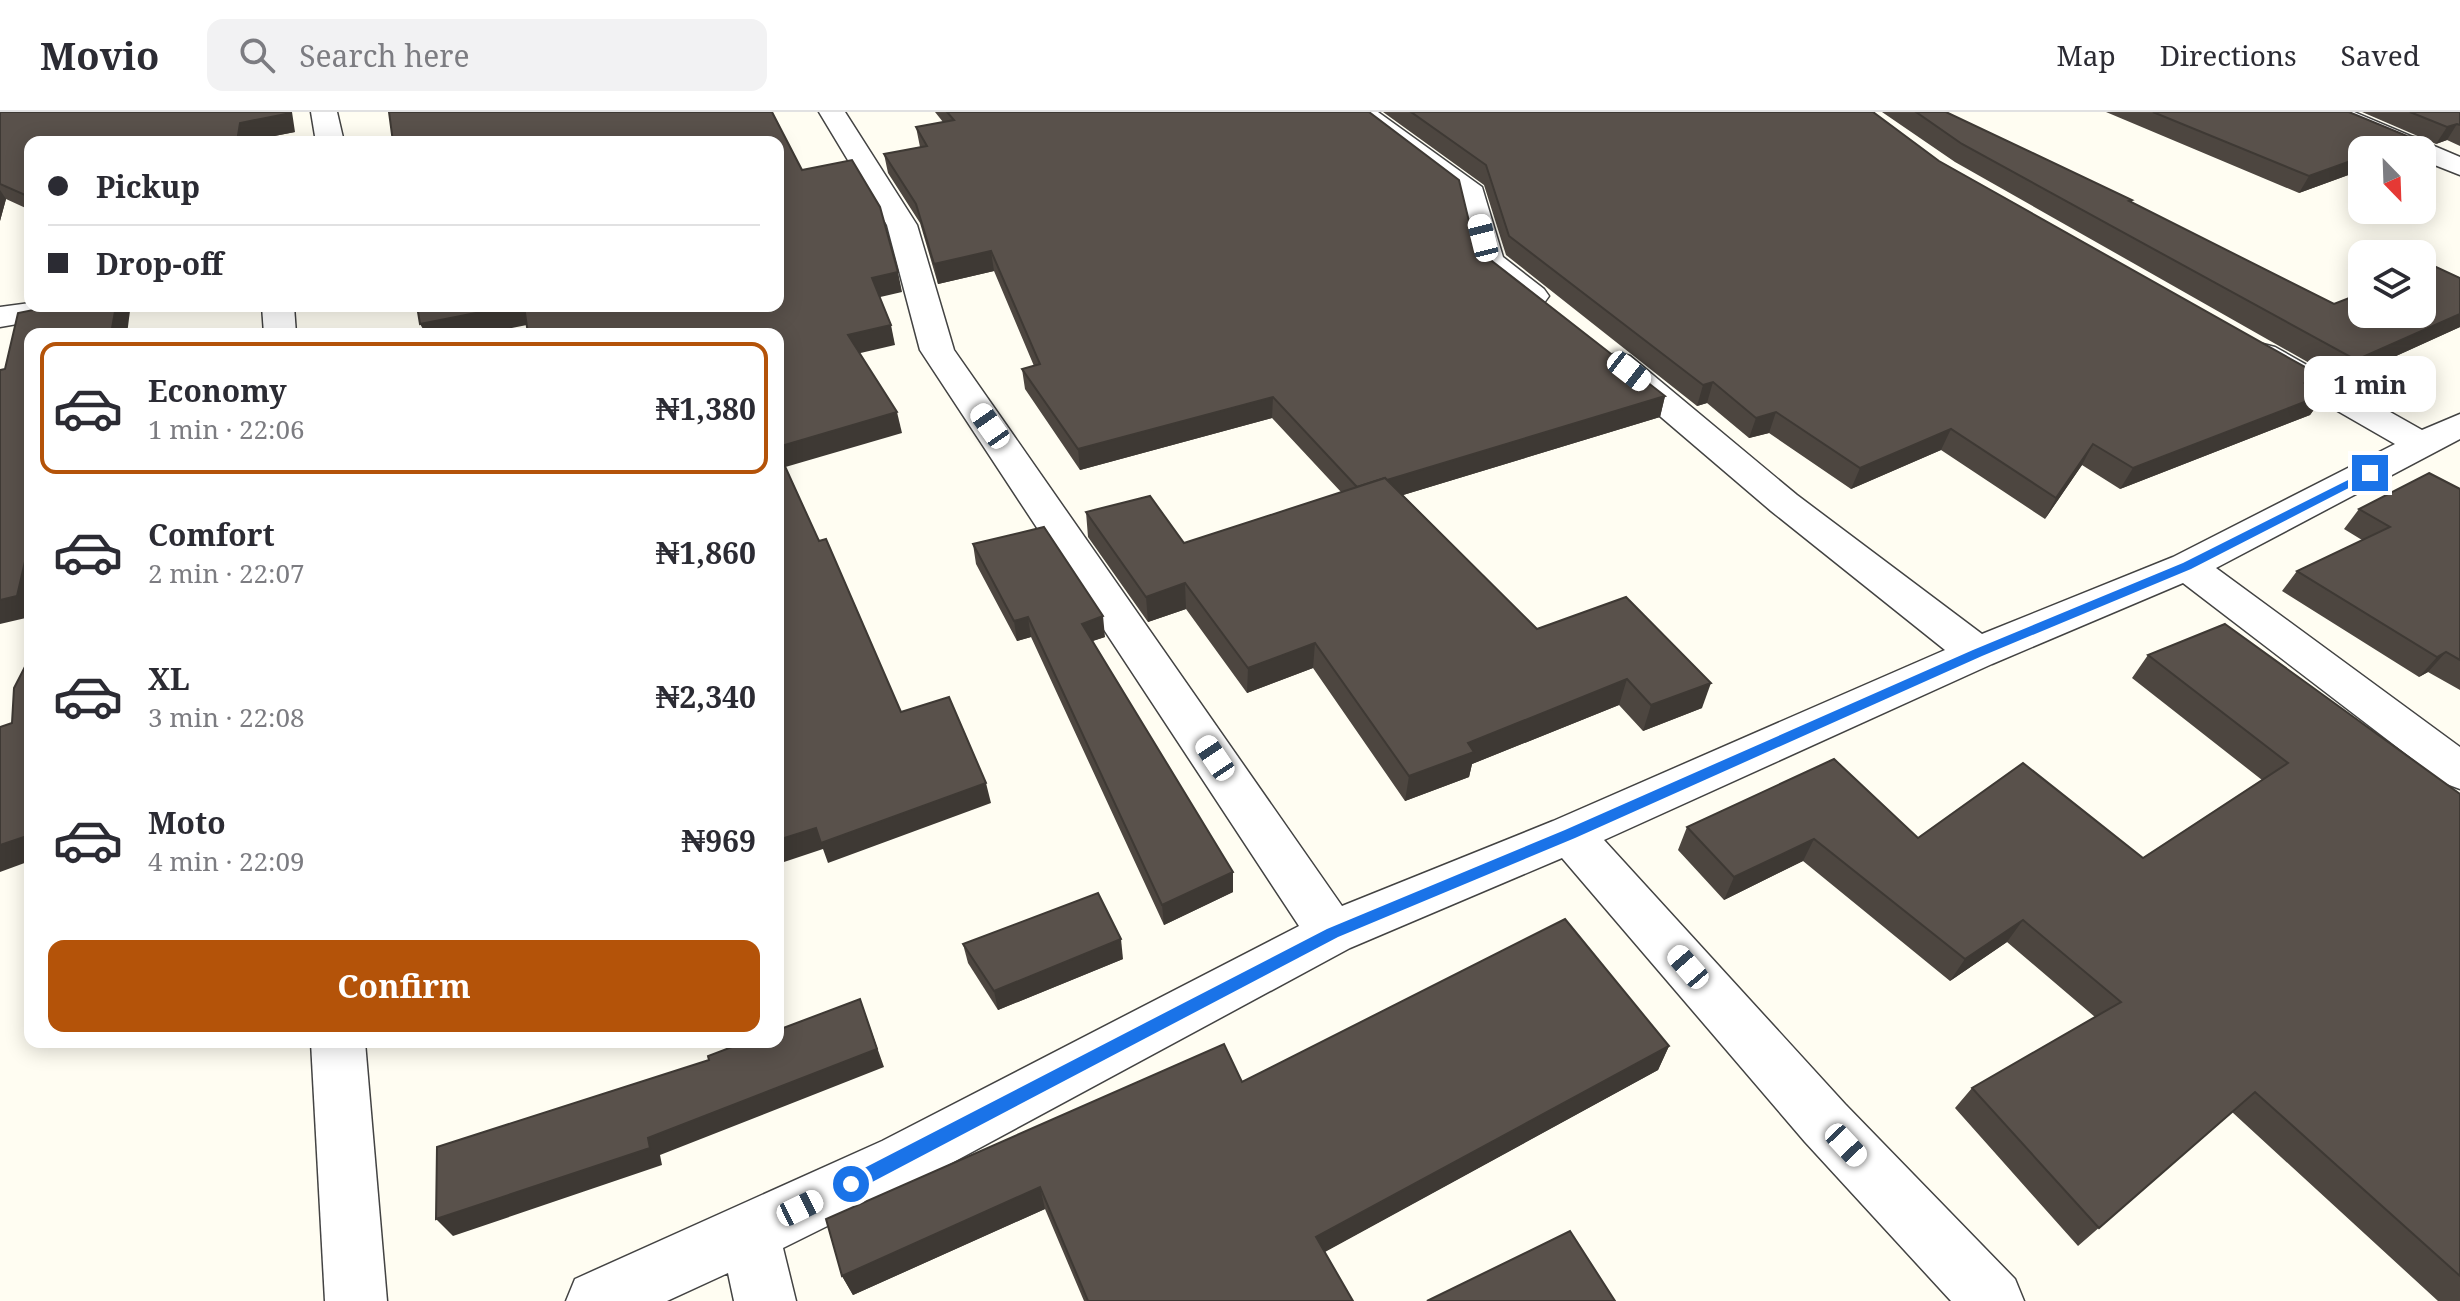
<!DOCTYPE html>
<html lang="en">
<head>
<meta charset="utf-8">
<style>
	:root { --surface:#fff; --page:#f2f2f3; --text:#2b2b33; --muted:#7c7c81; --line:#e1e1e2; --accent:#b45309 }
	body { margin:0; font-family:"Noto Serif",serif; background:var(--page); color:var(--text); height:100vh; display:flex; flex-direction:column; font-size:30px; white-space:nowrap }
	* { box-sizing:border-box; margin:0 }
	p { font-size:26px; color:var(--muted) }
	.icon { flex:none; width:44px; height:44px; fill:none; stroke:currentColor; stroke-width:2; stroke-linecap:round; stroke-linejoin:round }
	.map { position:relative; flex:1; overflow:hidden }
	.panel { position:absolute; left:24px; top:216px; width:760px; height:720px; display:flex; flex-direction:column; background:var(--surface); border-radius:16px; box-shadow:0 4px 20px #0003 }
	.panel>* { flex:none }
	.top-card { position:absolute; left:24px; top:24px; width:760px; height:176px; border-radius:16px; box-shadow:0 4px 20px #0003; display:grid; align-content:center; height:176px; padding:0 24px; background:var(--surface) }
	.needle { width:52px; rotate:157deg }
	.fabs { position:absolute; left:2348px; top:24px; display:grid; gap:16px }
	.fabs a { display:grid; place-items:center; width:88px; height:88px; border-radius:16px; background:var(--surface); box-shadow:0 4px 20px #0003; font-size:40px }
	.end { position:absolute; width:36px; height:36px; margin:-18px; border:10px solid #1a73e8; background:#fff; box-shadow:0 0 0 4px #fff }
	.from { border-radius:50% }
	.bubble { position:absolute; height:56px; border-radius:16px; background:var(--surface); box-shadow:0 4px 20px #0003; font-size:26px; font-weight:700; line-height:56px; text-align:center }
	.car { position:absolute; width:24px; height:48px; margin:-24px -12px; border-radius:10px; box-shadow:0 0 6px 2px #0007; background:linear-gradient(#fff 24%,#345 0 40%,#fff 0 76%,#345 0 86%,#fff 0) }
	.top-card b { display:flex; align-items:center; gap:28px; height:76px; font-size:30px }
	.top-card b+b { border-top:2px solid var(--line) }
	.top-card i { width:20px; height:20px; background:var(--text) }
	ul { padding:14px 0 0; list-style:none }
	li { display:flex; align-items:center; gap:24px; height:132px; margin:0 16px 12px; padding:0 8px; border:4px solid transparent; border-radius:16px }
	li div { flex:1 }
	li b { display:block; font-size:30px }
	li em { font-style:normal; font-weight:700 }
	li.selected { border-color:var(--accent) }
	li>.icon { width:72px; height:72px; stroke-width:1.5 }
	.button { display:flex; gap:16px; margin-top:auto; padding:16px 24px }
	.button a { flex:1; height:92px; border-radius:16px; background:var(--accent); color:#fff; font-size:32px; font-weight:700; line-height:92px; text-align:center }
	header { display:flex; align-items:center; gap:48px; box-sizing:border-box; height:112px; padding:0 40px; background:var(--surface); border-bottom:2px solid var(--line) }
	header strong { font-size:38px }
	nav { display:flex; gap:44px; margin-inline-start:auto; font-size:28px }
	.search { width:560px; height:72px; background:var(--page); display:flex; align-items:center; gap:20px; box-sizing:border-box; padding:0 28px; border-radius:16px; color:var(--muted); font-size:30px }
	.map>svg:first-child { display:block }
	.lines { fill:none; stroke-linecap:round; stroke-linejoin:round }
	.street-casing { stroke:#434343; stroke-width:3 }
	.street { fill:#fff; fill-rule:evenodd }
	.wall { fill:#4d4640 }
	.shaded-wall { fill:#3e3934 }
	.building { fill:#59514b; stroke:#3e3934; stroke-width:2 }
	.route { fill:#1a73e8 }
</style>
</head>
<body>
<header>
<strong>Movio</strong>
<div class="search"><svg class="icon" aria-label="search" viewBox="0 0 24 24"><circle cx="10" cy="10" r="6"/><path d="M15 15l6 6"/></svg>Search here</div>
<nav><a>Map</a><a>Directions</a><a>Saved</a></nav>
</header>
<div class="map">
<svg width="2460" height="1189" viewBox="0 0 2460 1189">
	<rect width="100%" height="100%" fill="#fffdf2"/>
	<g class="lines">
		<g class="street-casing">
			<g id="street">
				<path d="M 311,0 L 337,0 L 344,30 L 316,30 Z"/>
				<path d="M 819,0 L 845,0 L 917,113 L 954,238 L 1342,794 L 1553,709 L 1945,538 L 1771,399 L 1606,258 L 1601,251 L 1606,244 L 1618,241 L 1630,244 L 1797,383 L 1982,522 L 2173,445 L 2395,332 L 2251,249 L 2246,242 L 2251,235 L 2263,232 L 2275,235 L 2422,318 L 2460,302 L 2460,327 L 2216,456 L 2460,635 L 2460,677 L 2444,671 L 2183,471 L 1992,552 L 1604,728 L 1845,992 L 2015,1167 L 2024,1189 L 1951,1189 L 1805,1030 L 1562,746 L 1350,836 L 922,1067 L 783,1136 L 796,1189 L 734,1189 L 728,1161 L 667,1189 L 566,1189 L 575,1167 L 882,1029 L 1299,814 L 920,238 L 887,113 Z"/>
				<path d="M 1348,0 L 1378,0 L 1482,75 L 1503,145 L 1544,177 L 1549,184 L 1544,191 C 1518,197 1497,171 1478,156 L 1474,149 L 1459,85 Z"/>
				<path d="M 2319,0 L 2354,0 L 2460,45 L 2460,63 L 2422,48 L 2422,38 L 2398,38 L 2323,6 Z"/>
				<path d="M 30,191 L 30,194 L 85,194 L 80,201 L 0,215 L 0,195 Z"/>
				<path d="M 262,194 L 294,194 L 296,222 L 264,222 Z"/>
				<path d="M 311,930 L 365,930 L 387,1189 L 325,1189 Z"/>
			</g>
		</g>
		<use href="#street" class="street"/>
	</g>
	<g class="wall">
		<path d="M 0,0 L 295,20 L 249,29 L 249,30 L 30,30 L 30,98 L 6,87 L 0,109 Z"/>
		<path d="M 935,0 L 1369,0 L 1474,130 L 1479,139 L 1665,284 L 1660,305 L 1403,383 L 1537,517 L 1702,596 L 1643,619 L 1619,593 L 1472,652 L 1469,665 L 1405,689 L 1313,556 L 1247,581 L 1186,497 L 1148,510 L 1088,425 L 1086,400 L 1184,431 L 1341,380 L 1272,306 L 1080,358 L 1025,277 L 1022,257 L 1034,254 L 994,159 L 938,172 L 920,111 L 888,61 L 884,42 L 920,35 L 916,15 L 943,10 Z"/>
		<path d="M 1383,0 L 1873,0 L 1939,49 L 2325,282 L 2310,303 L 2120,377 L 2082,353 L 2045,407 L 1941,338 L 1851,377 L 1769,321 L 1749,326 L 1707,291 L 1697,294 L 1506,143 L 1484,73 Z"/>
		<path d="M 1882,0 L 1946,0 L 2131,90 L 2334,192 L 2460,166 L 2460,215 L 2341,269 L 1955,50 Z"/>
		<path d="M 2106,0 L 2349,0 L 2407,24 L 2420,25 L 2362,0 L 2460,0 L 2460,34 L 2447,28 L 2436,32 L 2420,25 L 2362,38 L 2362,58 L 2299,81 Z"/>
		<path d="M 2460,377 L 2460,578 L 2428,560 L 2419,565 L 2282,479 L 2297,459 L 2362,428 L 2344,417 L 2359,397 Z"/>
		<path d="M 973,432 L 1105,525 L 1092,529 L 1233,780 L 1164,813 L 1031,525 L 1017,529 L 976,452 Z"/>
		<path d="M 2148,543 L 2460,682 L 2460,1189 L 2438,1189 L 2232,1000 L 2078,1134 L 1955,996 L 1972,976 L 2095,905 L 2007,830 L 1950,869 L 1803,749 L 1724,788 L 1678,738 L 1687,715 L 1918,726 L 2143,746 L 2262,668 L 2132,566 Z"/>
		<path d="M 963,832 L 1123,847 L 998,898 L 968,851 Z"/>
		<path d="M 1669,934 L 1658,958 L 1324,1140 L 1353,1189 L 1084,1189 L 1045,1097 L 853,1183 L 842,1164 L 1242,970 Z"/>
	</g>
	<g class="shaded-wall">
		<path d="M 286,0 L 292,0 L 295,20 L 249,29 L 249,30 L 237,30 L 240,11 Z"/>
		<path d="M 2457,12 L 2447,28 L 2436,32 L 2447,15 Z"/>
		<path d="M 2420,25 L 2412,38 L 2382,38 Z"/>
		<path d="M 2362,45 L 2362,58 L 2299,81 L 2309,64 Z"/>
		<path d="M 0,78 L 6,87 L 0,109 Z"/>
		<path d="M 30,82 L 30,91 L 25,83 Z"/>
		<path d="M 991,139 L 994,159 L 938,172 L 934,152 Z"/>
		<path d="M 898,160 L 902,180 L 876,186 L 872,166 Z"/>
		<path d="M 116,194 L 127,194 L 130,199 L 127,222 L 111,222 Z"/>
		<path d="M 511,194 L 524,194 L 532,212 L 481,222 L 426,222 L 420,212 Z"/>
		<path d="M 2460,202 L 2460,215 L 2341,269 L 2356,248 Z"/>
		<path d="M 891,213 L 895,233 L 852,243 L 848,223 Z"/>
		<path d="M 2321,264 L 2307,285 L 2305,271 Z"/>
		<path d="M 1713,270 L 1707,291 L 1697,294 L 1703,273 Z"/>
		<path d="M 2325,282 L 2310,303 L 2120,377 L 2133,356 Z"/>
		<path d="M 1665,284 L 1660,305 L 1357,397 L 1358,376 Z"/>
		<path d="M 1273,285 L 1272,306 L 1080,358 L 1078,337 Z"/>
		<path d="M 897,300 L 902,321 L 782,356 L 778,341 L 778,335 Z"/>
		<path d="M 1776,300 L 1769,321 L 1749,326 L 1756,306 Z"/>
		<path d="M 1951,317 L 1941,338 L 1851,377 L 1860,356 Z"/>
		<path d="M 2093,332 L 2082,353 L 2045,407 L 2056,386 Z"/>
		<path d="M 30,428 L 30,505 L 0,512 L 0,488 Z"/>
		<path d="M 1185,471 L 1186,497 L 1148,510 L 1146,485 Z"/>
		<path d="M 1103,504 L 1105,525 L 1084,532 L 1082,512 Z"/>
		<path d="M 1028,505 L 1031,525 L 1017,529 L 1014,509 Z"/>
		<path d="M 1315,531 L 1313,556 L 1247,581 L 1248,556 Z"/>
		<path d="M 2446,540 L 2428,560 L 2419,565 L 2437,545 Z"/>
		<path d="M 1627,567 L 1619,593 L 1472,652 L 1469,665 L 1405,689 L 1409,664 L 1468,631 Z"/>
		<path d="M 1711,571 L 1702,596 L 1643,619 L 1651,593 Z"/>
		<path d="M 986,671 L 991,691 L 828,751 L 823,737 L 778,752 L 778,728 L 816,716 Z"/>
		<path d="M 30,723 L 30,749 L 0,760 L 0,733 Z"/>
		<path d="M 1814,727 L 1803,749 L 1724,788 L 1734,765 Z"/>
		<path d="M 1233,760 L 1233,780 L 1164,813 L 1162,793 Z"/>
		<path d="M 2023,808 L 2007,830 L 1950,869 L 1965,847 Z"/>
		<path d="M 1121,827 L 1123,847 L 998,898 L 994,879 Z"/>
		<path d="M 860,887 L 884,955 L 660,1043 L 662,1053 L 453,1124 L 436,1107 L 648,1026 Z"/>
		<path d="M 1669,934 L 1658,958 L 1314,1146 L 1316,1125 Z"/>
		<path d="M 1040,1075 L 1045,1097 L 853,1183 L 842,1164 Z"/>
	</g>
	<g class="building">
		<path d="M 0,0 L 286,0 L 286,2 L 240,11 L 237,30 L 30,30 L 30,82 L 25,83 L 0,72 Z"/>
		<path d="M 389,0 L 772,0 L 802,58 L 852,48 L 880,95 L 898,160 L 872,166 L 891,213 L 848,223 L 897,300 L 778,335 L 778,222 L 528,222 L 524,194 L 778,194 L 778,30 L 393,30 Z"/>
		<path d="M 947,0 L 1369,0 L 1459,68 L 1474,130 L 1479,139 L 1665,284 L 1387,368 L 1385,366 L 1357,375 L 1273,285 L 1078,337 L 1022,257 L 1040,252 L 991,139 L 934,152 L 916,92 L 884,42 L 927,34 L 916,15 L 954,8 Z"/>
		<path d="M 1411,0 L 1873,0 L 1939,49 L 2321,264 L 2305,271 L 2325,282 L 2133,356 L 2093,332 L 2056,386 L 1951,317 L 1860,356 L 1776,300 L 1756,306 L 1713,270 L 1703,273 L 1509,124 L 1486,53 Z"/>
		<path d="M 1916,0 L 1946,0 L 2132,88 L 2129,89 L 2334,192 L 2362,181 L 2362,202 L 2422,202 L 2422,157 L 2432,153 L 2460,166 L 2460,202 L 2356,248 L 1962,32 Z"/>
		<path d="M 2153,0 L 2349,0 L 2407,24 L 2420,25 L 2382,38 L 2362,38 L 2362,45 L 2309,64 Z"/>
		<path d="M 2410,0 L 2460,0 L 2460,13 L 2457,12 L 2447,15 Z"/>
		<path d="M 53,194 L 116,194 L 111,222 L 30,222 L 30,428 L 17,484 L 0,488 L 0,258 L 5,257 L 18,201 Z"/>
		<path d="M 417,194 L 511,194 L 420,212 Z"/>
		<path d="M 778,339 L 819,429 L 826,427 L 901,600 L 949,585 L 986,671 L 821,731 L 816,716 L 778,728 Z"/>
		<path d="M 2429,361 L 2460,377 L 2460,548 L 2446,540 L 2437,545 L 2297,459 L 2390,415 L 2359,397 Z"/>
		<path d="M 1385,366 L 1537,517 L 1626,485 L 1711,571 L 1651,593 L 1627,567 L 1468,631 L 1474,640 L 1409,664 L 1315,531 L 1248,556 L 1185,471 L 1146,485 L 1086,400 L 1150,384 L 1184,431 Z"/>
		<path d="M 1044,415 L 1103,504 L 1082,512 L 1233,760 L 1162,793 L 1028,505 L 1014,509 L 973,432 Z"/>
		<path d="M 2225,512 L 2460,682 L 2460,1164 L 2255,980 L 2099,1116 L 1972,976 L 2121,890 L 2023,808 L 1965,847 L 1814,727 L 1734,765 L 1687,715 L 1834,647 L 1918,726 L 2023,651 L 2143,746 L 2288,651 L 2148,543 Z"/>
		<path d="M 30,545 L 30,723 L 0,733 L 0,615 L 12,611 L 14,576 Z"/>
		<path d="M 1098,781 L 1121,827 L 994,879 L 963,832 Z"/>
		<path d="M 1565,807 L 1669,934 L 1316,1125 L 1353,1189 L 1088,1189 L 1040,1075 L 842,1164 L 826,1107 L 1224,932 L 1242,970 Z"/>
		<path d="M 860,887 L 877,937 L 648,1026 L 650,1036 L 436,1107 L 437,1035 L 709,948 L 708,944 L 745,930 L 778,930 L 778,918 Z"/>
		<path d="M 1570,1119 L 1615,1189 L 1427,1189 Z"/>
	</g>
	<path class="route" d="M 2370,357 L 2375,361 L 2374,363 L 2191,457 L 1982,544 L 1575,726 L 1338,825 L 857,1078 L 851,1080 L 845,1078 L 842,1072 L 845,1066 L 1327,817 L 1565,718 L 1973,538 L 2183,451 Z"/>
</svg>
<div class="fabs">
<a><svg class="needle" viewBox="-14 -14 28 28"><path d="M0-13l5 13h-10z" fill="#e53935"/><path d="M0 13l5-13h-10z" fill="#7c7c81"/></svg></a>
<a><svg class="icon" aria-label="layers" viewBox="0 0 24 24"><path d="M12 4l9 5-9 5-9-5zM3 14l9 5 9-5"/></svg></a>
</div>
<i class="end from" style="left:851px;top:1072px"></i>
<i class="end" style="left:2370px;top:361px"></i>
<div class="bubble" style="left:2304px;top:244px;width:132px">1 min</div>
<i class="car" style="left:1483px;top:126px;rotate:346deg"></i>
<i class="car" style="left:1629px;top:259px;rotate:128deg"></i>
<i class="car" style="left:990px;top:314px;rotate:325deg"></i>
<i class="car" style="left:1215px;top:646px;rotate:326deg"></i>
<i class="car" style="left:1688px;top:855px;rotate:319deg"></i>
<i class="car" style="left:1846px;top:1033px;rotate:137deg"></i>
<i class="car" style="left:800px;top:1096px;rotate:64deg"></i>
<div class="top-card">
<b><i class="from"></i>Pickup</b>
<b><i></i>Drop-off</b>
</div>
<section class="panel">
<ul>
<li class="selected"><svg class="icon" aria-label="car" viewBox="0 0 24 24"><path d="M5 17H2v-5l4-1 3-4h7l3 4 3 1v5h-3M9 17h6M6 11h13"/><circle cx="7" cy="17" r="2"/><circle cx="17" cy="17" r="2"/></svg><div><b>Economy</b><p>1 min · 22:06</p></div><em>₦1,380</em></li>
<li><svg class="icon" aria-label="car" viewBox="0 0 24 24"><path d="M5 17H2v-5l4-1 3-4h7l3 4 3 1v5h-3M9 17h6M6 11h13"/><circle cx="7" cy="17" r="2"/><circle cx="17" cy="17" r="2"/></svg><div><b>Comfort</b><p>2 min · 22:07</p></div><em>₦1,860</em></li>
<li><svg class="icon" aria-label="car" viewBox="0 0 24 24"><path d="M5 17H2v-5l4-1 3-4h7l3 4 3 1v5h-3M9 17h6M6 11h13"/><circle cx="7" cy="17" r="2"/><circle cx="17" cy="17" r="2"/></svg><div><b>XL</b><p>3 min · 22:08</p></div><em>₦2,340</em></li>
<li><svg class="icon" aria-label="car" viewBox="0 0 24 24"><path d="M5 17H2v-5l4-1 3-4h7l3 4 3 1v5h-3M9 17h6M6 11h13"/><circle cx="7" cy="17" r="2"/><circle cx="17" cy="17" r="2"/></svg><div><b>Moto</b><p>4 min · 22:09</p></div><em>₦969</em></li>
</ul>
<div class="button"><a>Confirm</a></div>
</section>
</div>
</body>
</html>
